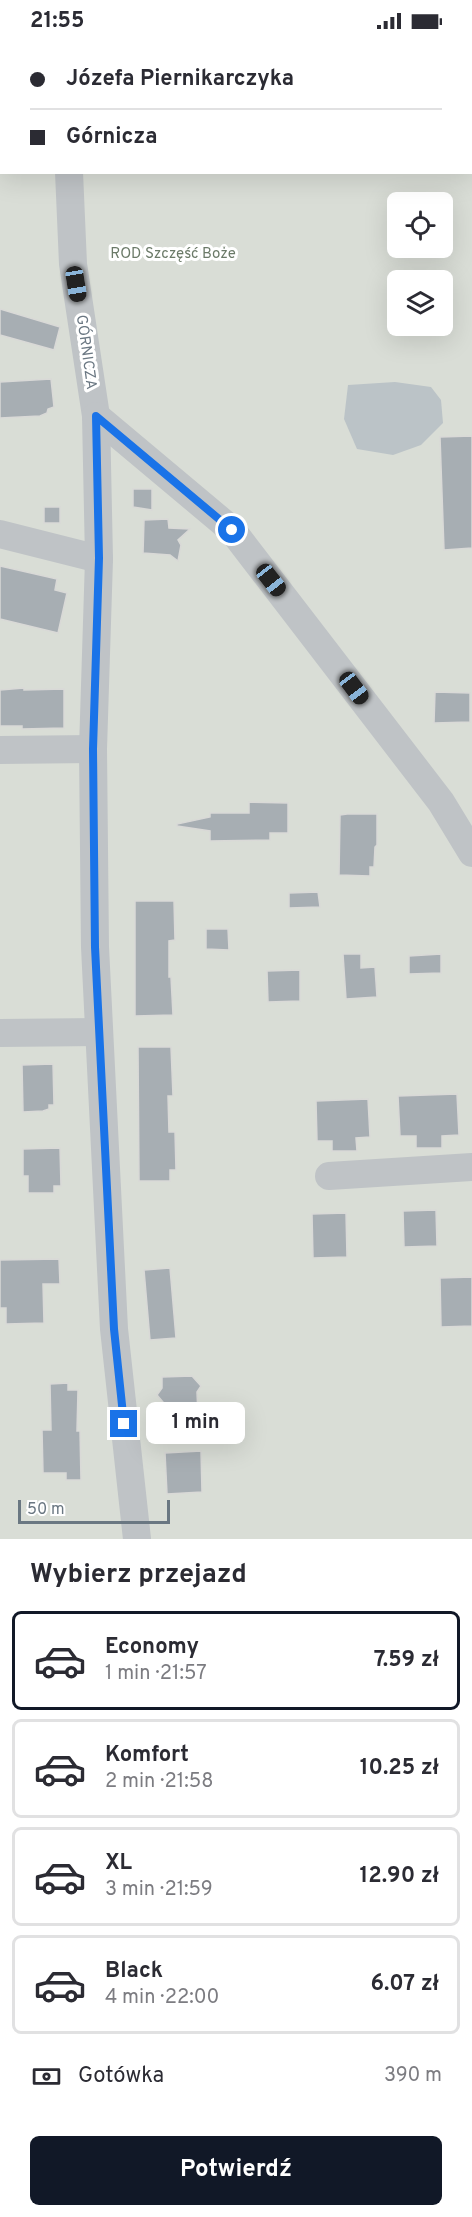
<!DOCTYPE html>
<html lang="pl">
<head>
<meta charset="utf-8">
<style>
	:root { --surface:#fff; --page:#f7f7f7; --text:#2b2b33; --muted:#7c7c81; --line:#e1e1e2; --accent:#111827 }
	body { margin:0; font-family:Overpass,sans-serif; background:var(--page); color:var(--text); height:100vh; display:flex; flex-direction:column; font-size:22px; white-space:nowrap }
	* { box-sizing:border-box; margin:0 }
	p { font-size:20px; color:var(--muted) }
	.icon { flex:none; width:33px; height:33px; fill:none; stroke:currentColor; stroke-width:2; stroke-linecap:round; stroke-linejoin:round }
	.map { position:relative; height:1497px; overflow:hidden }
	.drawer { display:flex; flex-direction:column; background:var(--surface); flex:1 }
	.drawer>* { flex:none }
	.top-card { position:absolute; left:0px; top:0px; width:472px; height:132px; box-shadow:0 6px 24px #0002; display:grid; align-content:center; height:132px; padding:0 30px; background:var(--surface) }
	.buttons { position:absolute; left:387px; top:150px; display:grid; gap:12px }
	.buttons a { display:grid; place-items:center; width:66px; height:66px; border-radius:9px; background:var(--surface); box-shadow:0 6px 24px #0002; font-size:30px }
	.scale { position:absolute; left:18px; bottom:15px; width:152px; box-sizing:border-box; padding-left:6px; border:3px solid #6a7782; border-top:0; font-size:16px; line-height:21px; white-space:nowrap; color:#6a7782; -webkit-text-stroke:4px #fff; paint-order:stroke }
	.end { position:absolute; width:27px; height:27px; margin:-14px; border:8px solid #1a73e8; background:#fff; box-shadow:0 0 0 3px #fff }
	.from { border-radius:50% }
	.bubble { position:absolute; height:42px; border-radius:9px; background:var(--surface); box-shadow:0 6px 24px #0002; font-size:20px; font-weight:700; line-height:42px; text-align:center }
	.car { position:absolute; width:18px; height:36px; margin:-18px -9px; border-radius:8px; box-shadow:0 0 4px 2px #0007; background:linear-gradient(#222 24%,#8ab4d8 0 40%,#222 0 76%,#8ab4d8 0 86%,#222 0) }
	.top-card b { display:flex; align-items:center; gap:21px; height:57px; font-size:22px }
	.top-card b+b { border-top:2px solid var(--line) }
	.top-card i { width:15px; height:15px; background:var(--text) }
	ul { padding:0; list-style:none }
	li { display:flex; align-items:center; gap:18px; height:99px; margin:0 12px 9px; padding:0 18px; border:3px solid var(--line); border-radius:9px }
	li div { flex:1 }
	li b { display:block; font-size:22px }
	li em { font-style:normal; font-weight:700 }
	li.on { border-color:var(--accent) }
	li>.icon { width:54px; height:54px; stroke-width:1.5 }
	h2 { padding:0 30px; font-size:27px; line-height:72px }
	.pay { display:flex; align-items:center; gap:15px; height:66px; padding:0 30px; font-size:22px }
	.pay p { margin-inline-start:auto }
	.button { display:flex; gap:12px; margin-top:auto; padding:12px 30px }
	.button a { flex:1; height:69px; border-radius:9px; background:var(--accent); color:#fff; font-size:24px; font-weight:700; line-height:69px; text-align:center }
	.status { display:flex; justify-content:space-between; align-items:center; height:42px; padding:0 30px; background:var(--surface); direction:ltr }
	.status svg { height:16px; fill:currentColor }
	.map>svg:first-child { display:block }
	.green { fill:#d9ddd6; fill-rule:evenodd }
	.water { fill:#bbc3c7 }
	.building { fill:#a7aeb3; stroke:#d9d9d7; stroke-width:1.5 }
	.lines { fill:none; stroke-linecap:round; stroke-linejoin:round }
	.minor { stroke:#bfc3c6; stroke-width:28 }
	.route { stroke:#1a73e8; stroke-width:8 }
	.labels { text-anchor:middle; stroke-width:6; stroke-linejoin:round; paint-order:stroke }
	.park-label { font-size:15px; fill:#6b7a68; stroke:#fff }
	.street-label { font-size:15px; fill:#6a7782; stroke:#fff }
</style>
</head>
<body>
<div class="status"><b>21:55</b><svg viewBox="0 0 49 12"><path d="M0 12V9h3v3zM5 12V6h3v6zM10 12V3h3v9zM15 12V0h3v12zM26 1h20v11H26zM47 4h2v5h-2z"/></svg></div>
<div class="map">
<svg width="472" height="1497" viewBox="0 0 472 1497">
	<rect width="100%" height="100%" fill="#f7f7f5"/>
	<path class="green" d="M 0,0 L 472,0 L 472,1497 L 0,1497 ZM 2,2 L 471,2 L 471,130 L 2,130 ZM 398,160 L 442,160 L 442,206 L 398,206 ZM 398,238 L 442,238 L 442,284 L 398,284 Z"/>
	<path class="water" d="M 395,340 L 431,345 L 441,358 L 443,381 L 421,403 L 393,413 L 357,407 L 344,377 L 348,343 Z"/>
	<g class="building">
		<path d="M 0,267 L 60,285 L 54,308 L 0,293 Z"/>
		<path d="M 51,337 L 54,365 L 48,367 L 47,371 L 40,374 L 0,376 L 0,340 Z"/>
		<path d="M 472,394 L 472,506 L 444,508 L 440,395 Z"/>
		<path d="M 133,447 L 152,447 L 152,468 L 133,465 Z"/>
		<rect x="44" y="465" width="16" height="16"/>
		<path d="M 168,477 L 169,486 L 190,487 L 178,498 L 181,503 L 178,519 L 170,513 L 143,511 L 144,478 Z"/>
		<path d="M 0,524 L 57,537 L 55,548 L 67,551 L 58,591 L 0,577 Z"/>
		<path d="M 24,646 L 24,648 L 64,647 L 64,686 L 22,687 L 22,684 L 0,684 L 0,648 Z"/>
		<path d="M 435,650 L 470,651 L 470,680 L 434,681 Z"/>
		<path d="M 249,760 L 288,761 L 288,791 L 270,791 L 270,798 L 210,799 L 210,789 L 177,784 L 177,782 L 210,775 L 210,771 L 249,771 Z"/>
		<path d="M 347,772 L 377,772 L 377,803 L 375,805 L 374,825 L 370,825 L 370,834 L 339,833 L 340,773 Z"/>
		<path d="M 318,850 L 320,865 L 289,866 L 289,851 Z"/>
		<path d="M 135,859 L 174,859 L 175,898 L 169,899 L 169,935 L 171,935 L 173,973 L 135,974 Z"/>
		<path d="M 206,887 L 228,887 L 229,908 L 206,907 Z"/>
		<path d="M 343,912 L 361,912 L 361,926 L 375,925 L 377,955 L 346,957 Z"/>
		<path d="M 441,912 L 441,931 L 409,932 L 409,914 Z"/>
		<path d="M 300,928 L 300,959 L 268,960 L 267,929 Z"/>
		<path d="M 138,1005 L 171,1005 L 173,1054 L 168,1054 L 169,1090 L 175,1090 L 176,1128 L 170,1128 L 170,1139 L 139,1139 Z"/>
		<path d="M 53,1022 L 54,1063 L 49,1063 L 49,1067 L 43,1069 L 23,1070 L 22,1023 Z"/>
		<path d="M 457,1052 L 459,1093 L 442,1094 L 442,1106 L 416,1106 L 416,1094 L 400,1094 L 398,1054 Z"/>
		<path d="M 368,1057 L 370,1095 L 356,1096 L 357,1109 L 332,1109 L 332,1099 L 317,1099 L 316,1059 Z"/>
		<path d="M 60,1106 L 61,1144 L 54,1144 L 54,1151 L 28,1151 L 28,1134 L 23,1134 L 23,1107 Z"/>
		<path d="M 436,1168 L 437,1204 L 404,1205 L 403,1169 Z"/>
		<path d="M 346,1171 L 347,1215 L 313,1216 L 312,1172 Z"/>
		<path d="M 59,1217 L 60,1242 L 43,1242 L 44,1281 L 6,1282 L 6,1266 L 0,1266 L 0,1218 Z"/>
		<path d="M 170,1226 L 176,1296 L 150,1298 L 144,1228 Z"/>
		<path d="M 472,1235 L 472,1284 L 441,1285 L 440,1236 Z"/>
		<path d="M 192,1334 L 201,1344 L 197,1350 L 198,1374 L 187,1375 L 181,1381 L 175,1376 L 165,1376 L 163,1360 L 157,1353 L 162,1346 L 162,1335 Z"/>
		<path d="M 68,1341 L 68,1348 L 78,1348 L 77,1389 L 80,1389 L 81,1438 L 66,1438 L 66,1431 L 43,1431 L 42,1388 L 51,1388 L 50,1342 Z"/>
		<path d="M 201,1409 L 202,1450 L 167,1452 L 165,1411 Z"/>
	</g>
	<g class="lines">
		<g class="minor">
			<path d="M 63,0 L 63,2"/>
			<path d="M 69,130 L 73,222 L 96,374 L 99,517 L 93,707 L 95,905 L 114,1287 L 137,1497"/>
			<path d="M 96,374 L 232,488 L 441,760 L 472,811"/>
			<path d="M 0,492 L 99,517"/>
			<path d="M 0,708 L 93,707"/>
			<path d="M 0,991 L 99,990"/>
			<path d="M 329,1134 L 472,1125"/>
		</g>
	</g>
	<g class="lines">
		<path class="route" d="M 124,1382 L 114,1287 L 95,905 L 93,707 L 99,516 L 96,374 L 232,488"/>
	</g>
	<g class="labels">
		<g class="park-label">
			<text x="173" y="216">ROD Szczęść Boże</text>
		</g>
		<g class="street-label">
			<text transform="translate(87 310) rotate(82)" y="5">GÓRNICZA</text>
		</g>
	</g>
</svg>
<div class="buttons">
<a><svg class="icon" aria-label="locate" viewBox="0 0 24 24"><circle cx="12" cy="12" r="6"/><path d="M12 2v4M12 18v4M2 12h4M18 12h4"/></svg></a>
<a><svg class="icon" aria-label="layers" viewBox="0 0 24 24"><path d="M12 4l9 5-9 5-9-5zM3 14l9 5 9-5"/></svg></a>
</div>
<div class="scale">50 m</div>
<i class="end from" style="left:232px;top:488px"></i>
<i class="end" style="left:124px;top:1382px"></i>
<div class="bubble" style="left:146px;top:1360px;width:99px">1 min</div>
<i class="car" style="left:76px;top:242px;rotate:171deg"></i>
<i class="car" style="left:271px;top:538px;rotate:142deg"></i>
<i class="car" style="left:354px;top:646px;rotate:143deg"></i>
<div class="top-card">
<b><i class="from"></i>Józefa Piernikarczyka</b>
<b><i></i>Górnicza</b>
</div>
</div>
<section class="drawer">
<h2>Wybierz przejazd</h2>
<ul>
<li class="on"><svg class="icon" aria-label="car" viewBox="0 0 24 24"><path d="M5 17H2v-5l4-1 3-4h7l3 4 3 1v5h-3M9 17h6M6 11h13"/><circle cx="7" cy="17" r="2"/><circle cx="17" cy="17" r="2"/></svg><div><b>Economy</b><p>1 min · 21:57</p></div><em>7.59 zł</em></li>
<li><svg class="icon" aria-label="car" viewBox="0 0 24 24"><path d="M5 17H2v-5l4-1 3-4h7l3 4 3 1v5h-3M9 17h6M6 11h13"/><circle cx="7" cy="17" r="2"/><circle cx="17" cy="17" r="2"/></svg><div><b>Komfort</b><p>2 min · 21:58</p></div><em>10.25 zł</em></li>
<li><svg class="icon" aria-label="car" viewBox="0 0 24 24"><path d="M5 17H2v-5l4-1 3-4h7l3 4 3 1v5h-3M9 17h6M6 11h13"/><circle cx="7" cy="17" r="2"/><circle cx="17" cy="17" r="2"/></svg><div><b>XL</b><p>3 min · 21:59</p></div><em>12.90 zł</em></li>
<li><svg class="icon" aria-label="car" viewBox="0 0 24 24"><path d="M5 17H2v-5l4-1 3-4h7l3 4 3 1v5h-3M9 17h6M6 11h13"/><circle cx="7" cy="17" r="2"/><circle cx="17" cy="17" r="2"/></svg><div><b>Black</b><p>4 min · 22:00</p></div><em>6.07 zł</em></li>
</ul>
<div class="pay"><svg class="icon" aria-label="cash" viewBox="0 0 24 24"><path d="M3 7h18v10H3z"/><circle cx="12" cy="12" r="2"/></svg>Gotówka<p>390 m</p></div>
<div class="button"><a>Potwierdź</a></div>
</section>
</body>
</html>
